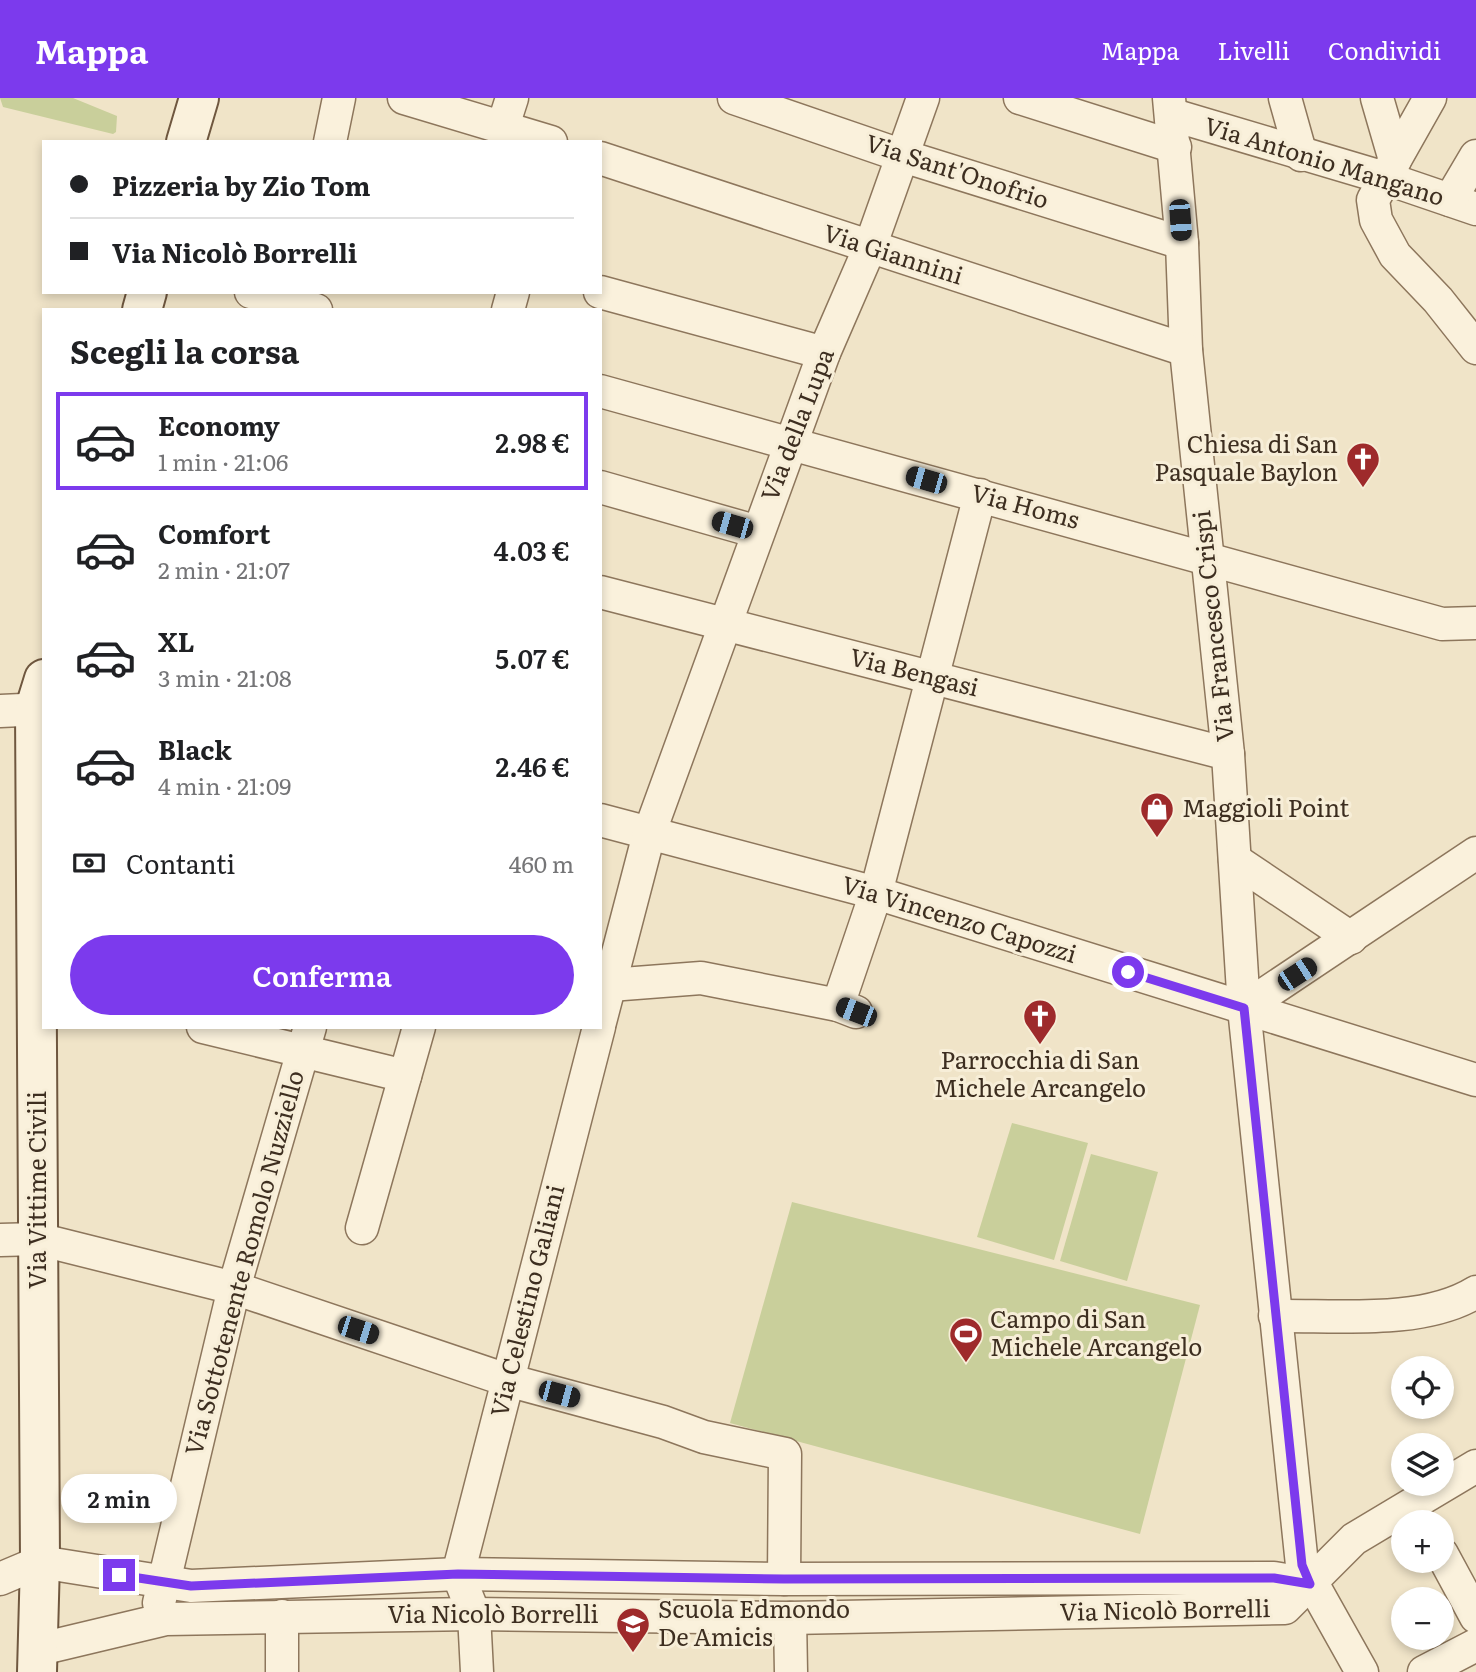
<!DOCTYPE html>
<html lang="it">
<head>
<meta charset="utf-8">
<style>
	:root { --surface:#fff; --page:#f6f6f6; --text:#202124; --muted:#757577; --line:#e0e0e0; --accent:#7c3aed }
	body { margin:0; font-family:Literata,serif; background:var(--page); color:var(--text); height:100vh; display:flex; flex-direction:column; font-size:26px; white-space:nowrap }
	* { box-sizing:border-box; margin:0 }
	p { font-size:23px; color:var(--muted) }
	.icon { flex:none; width:38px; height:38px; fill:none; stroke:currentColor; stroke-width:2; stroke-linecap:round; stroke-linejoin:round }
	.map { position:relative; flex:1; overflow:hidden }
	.details { position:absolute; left:42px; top:210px; width:560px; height:721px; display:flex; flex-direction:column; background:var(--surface); border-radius:0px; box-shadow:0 4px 10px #0003 }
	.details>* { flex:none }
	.banner { position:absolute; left:42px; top:42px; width:560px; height:154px; border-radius:0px; box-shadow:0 4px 10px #0003; display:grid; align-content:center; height:154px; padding:0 28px; background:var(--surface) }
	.buttons { position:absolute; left:1391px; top:1258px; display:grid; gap:14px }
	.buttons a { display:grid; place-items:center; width:63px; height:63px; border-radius:50%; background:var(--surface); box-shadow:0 4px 10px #0003; font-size:35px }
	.end { position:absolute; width:32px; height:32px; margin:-16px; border:9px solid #7c3aed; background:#fff; box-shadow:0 0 0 4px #fff }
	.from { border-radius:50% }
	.bubble { position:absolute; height:49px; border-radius:24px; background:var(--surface); box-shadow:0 4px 10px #0003; font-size:23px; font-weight:600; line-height:49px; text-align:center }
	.car { position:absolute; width:21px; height:42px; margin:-21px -10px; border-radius:9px; box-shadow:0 0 5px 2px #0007; background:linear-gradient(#222 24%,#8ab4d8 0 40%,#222 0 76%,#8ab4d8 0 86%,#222 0) }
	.banner b { display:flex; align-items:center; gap:24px; height:66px; font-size:26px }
	.banner b+b { border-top:2px solid var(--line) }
	.banner i { width:18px; height:18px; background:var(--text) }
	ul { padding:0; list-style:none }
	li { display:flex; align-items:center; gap:21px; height:98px; margin:0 14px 10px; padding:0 14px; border:4px solid transparent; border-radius:0px }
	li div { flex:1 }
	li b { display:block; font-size:26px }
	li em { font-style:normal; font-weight:600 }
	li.on { border-color:var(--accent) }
	li>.icon { width:63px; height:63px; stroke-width:1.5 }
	h2 { padding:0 28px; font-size:32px; line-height:84px }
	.pay { display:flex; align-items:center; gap:18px; height:77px; padding:0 28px; font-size:26px }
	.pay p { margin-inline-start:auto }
	.action { display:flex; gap:14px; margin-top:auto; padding:14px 28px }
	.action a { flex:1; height:80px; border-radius:42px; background:var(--accent); color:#fff; font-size:28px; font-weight:600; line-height:80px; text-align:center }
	header { display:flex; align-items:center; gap:42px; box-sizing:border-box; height:98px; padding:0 35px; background:var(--accent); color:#fff }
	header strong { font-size:33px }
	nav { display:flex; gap:38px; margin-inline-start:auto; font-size:24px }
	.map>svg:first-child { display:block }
	.green { fill:#c9cf9b }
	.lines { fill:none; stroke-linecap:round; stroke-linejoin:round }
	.street-casing { stroke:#8d765c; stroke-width:35 }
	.secondary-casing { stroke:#6f573f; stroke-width:42 }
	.street { stroke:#faf1dc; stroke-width:32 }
	.secondary { stroke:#faf1dc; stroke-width:38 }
	.route { stroke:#7c3aed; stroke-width:9 }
	.labels { text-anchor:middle; stroke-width:6; stroke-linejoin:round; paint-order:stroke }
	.street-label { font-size:24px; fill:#3d2e20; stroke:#f7eed8 }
	.poi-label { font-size:24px; fill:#3d2e20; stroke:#f7eed8; text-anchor:start }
</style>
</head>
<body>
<header>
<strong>Mappa</strong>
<nav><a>Mappa</a><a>Livelli</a><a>Condividi</a></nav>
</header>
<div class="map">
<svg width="1476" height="1574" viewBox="0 0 1476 1574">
	<rect width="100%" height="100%" fill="#f0e4c8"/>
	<g class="green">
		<path d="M 0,0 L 73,0 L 117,18 L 116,34 L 113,36 L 3,9 Z"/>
		<path d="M 1012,1025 L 1088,1045 L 1054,1162 L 977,1139 Z"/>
		<path d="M 1091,1056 L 1158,1074 L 1127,1183 L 1060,1163 Z"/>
		<path d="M 792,1104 L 1200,1207 L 1140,1436 L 730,1325 Z"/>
	</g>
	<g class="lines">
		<g class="street-casing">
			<g id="street">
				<path d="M 404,0 L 551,44"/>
				<path d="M 734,0 L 903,58 L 1182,145"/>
				<path d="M 1020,0 L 1175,49"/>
				<path d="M 1169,0 L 1182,145 L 1186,252 L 1228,656 L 1244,910 L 1302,1467 L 1362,1574"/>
				<path d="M 1285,0 L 1301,57"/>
				<path d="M 1377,0 L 1395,62 L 1373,102 L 1376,122 L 1395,157 L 1438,202 L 1476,250"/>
				<path d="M 1173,17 L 1385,80 L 1476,111"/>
				<path d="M 503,28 L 512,0"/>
				<path d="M 330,44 L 339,0"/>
				<path d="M 600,60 L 1186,252"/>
				<path d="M 1395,62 L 1430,0"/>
				<path d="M 1450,102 L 1476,58"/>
				<path d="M 251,194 L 316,212"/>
				<path d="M 600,194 L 824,255"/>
				<path d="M 508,212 L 513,194"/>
				<path d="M 600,293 L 1442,526 L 1476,525"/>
				<path d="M 600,389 L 758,434"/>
				<path d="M 600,494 L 1228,656"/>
				<path d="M 0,613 L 44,611"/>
				<path d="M 600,722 L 876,795 L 1476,982"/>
				<path d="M 1235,762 L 1351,840"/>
				<path d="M 600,885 L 610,887 L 701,880 L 838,907 L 856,914"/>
				<path d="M 838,907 L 876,795 L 980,397"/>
				<path d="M 1244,910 L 1476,755"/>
				<path d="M 600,924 L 649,736 L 824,255 L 870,149 L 923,0"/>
				<path d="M 203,929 L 405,978"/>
				<path d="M 362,1130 L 419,929"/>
				<path d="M 0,1142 L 38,1141 L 234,1190 L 507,1282 L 663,1324 L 704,1339 L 785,1356 L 784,1481"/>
				<path d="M 1275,1218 C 1336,1217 1423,1227 1476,1194"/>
				<path d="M 1442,1456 L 1476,1519"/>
				<path d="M 0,1481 L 40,1464 L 191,1488 L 458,1476 L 784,1481 L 1274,1480 L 1310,1486"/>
				<path d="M 159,1505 L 234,1190 L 310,929"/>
				<path d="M 282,1518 L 282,1574"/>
				<path d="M 790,1520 L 791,1574"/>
				<path d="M 36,1552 L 166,1521 L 474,1516 L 790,1520 L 1285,1510 L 1354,1441 L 1476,1368"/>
				<path d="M 477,1574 L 474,1516 L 458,1476 L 599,929"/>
				<path d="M 1424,1574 L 1476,1547"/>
			</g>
		</g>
		<g class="secondary-casing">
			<g id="secondary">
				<path d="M 186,44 L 199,0"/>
				<path d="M 142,212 L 147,194"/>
				<path d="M 37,1574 L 40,1464 L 35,610 L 44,581"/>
			</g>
		</g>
		<use href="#street" class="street"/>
		<use href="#secondary" class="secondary"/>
	</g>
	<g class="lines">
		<path class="route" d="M 119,1477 L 191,1488 L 458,1476 L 784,1481 L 1274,1480 L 1310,1486 L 1302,1467 L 1244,910 L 1128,874"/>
	</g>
	<defs>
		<g id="church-pin" transform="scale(1.75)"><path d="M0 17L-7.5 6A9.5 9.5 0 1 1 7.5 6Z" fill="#9e2a2b" stroke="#f7eed8"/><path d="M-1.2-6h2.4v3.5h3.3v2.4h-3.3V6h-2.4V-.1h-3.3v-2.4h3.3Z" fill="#fff"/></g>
		<g id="shop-pin" transform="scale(1.75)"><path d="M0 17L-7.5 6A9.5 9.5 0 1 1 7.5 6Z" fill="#9e2a2b" stroke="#f7eed8"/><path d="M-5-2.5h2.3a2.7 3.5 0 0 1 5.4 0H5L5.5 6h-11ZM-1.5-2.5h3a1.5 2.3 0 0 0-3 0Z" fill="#fff"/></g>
		<g id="stadium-pin" transform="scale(1.75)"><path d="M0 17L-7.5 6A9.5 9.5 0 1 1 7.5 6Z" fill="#9e2a2b" stroke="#f7eed8"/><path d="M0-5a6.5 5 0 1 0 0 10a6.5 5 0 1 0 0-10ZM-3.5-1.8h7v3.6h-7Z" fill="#fff"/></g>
		<g id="school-pin" transform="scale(1.75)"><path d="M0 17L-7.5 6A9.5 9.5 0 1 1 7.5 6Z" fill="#9e2a2b" stroke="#f7eed8"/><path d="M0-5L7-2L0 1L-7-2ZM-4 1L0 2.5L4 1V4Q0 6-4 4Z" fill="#fff"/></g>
	</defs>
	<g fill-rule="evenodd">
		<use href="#church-pin" x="1363" y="361"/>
		<use href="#shop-pin" x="1157" y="711"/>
		<use href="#church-pin" x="1040" y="918"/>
		<use href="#stadium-pin" x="966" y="1236"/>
		<use href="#school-pin" x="633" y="1526"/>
	</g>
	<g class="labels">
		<g class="street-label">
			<text transform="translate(1324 64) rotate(17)" y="8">Via Antonio Mangano</text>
			<text transform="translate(957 74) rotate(18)" y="8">Via Sant'Onofrio</text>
			<text transform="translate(893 157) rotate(18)" y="8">Via Giannini</text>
			<text transform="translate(798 327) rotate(-69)" y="8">Via della Lupa</text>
			<text transform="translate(1025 409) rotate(15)" y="8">Via Homs</text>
			<text transform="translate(1214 528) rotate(-96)" y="8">Via Francesco Crispi</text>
			<text transform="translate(914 575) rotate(14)" y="8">Via Bengasi</text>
			<text transform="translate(959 822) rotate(17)" y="8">Via Vincenzo Capozzi</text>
			<text transform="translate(38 1092) rotate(-90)" y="8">Via Vittime Civili</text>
			<text transform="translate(245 1165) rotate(-75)" y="8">Via Sottotenente Romolo Nuzziello</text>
			<text transform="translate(528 1203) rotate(-76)" y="8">Via Celestino Galiani</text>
			<text transform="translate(1165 1513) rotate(-1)" y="8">Via Nicolò Borrelli</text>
			<text x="493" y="1525">Via Nicolò Borrelli</text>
		</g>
		<g class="poi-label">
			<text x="1338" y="355" text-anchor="end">Chiesa di San<tspan x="1338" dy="28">Pasquale Baylon</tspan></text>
			<text x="1182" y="719">Maggioli Point</text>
			<text x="1040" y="971" text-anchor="middle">Parrocchia di San<tspan x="1040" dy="28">Michele Arcangelo</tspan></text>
			<text x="990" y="1230">Campo di San<tspan x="990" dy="28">Michele Arcangelo</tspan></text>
			<text x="658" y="1520">Scuola Edmondo<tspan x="658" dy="28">De Amicis</tspan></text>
		</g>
	</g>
</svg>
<div class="buttons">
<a><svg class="icon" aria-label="locate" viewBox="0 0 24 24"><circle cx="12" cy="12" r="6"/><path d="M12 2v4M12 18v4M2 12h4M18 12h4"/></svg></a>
<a><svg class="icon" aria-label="layers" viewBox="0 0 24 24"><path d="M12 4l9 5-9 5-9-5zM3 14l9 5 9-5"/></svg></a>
<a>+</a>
<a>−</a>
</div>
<i class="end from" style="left:1128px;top:874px"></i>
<i class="end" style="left:119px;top:1477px"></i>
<div class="bubble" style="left:61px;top:1376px;width:116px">2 min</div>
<i class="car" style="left:1180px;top:122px;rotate:176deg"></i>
<i class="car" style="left:926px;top:382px;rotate:286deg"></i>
<i class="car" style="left:732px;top:427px;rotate:286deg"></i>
<i class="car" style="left:1297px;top:876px;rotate:57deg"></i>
<i class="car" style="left:856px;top:914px;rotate:291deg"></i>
<i class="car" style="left:358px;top:1232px;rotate:108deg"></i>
<i class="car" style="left:559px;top:1296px;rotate:105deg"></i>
<div class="banner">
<b><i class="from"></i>Pizzeria by Zio Tom</b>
<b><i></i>Via Nicolò Borrelli</b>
</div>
<section class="details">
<h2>Scegli la corsa</h2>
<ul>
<li class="on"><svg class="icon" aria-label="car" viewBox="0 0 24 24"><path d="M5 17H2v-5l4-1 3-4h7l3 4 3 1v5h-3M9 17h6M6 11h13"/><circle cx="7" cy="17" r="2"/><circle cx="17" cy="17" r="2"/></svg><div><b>Economy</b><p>1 min · 21:06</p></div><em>2.98 €</em></li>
<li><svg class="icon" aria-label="car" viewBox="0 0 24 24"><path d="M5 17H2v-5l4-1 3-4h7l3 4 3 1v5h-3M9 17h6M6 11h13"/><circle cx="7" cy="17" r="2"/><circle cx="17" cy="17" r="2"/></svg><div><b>Comfort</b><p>2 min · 21:07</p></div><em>4.03 €</em></li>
<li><svg class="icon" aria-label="car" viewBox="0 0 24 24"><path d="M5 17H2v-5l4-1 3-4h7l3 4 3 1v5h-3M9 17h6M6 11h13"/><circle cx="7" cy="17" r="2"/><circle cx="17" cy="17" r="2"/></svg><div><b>XL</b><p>3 min · 21:08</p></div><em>5.07 €</em></li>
<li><svg class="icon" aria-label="car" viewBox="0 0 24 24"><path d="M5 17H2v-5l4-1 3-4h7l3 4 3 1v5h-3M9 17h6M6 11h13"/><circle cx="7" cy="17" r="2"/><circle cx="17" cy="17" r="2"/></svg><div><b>Black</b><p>4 min · 21:09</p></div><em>2.46 €</em></li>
</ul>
<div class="pay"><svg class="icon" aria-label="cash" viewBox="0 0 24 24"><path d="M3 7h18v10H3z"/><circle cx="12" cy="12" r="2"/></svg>Contanti<p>460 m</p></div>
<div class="action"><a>Conferma</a></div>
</section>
</div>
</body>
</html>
